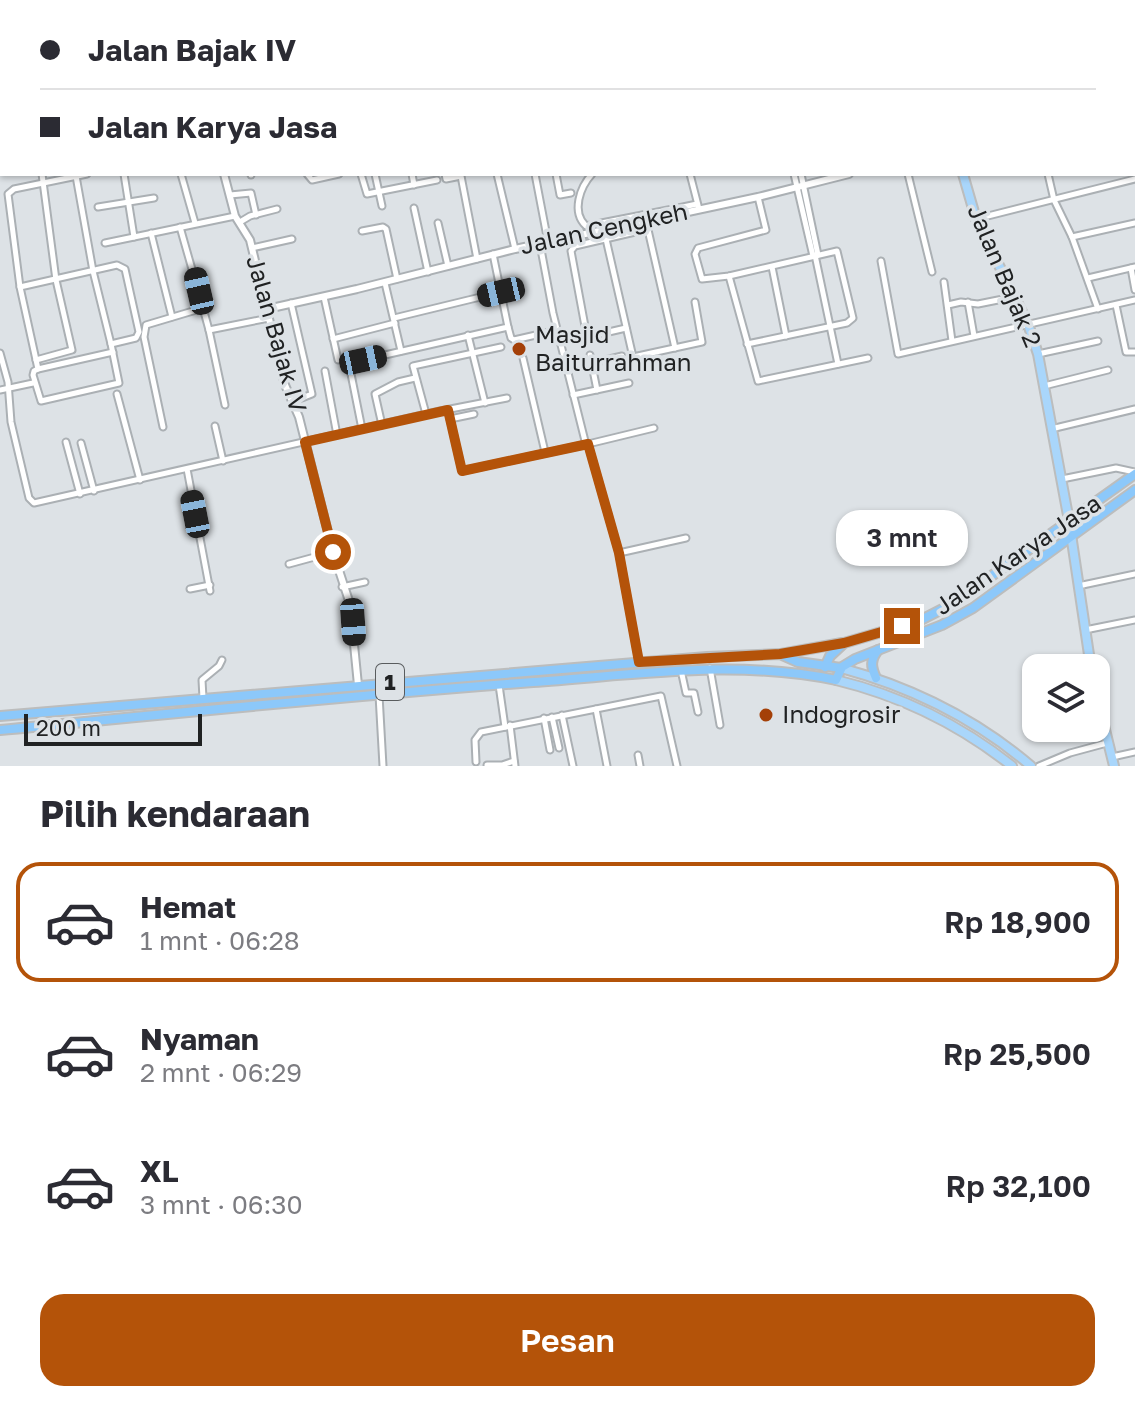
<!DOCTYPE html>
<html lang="id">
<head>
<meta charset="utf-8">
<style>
	:root { --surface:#fff; --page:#f2f2f3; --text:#2b2b33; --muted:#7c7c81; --line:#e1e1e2; --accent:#b45309 }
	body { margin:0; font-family:"Golos Text",sans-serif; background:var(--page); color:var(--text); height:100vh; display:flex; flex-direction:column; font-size:30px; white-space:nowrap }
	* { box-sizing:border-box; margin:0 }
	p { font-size:26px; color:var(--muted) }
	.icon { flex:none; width:44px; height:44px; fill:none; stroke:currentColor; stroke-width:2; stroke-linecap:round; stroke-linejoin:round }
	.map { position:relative; height:766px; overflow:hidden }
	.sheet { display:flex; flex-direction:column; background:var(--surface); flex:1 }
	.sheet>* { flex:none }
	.hud { position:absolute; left:0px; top:0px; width:1136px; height:176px; box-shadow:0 2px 6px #0004; display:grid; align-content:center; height:176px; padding:0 40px; background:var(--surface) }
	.buttons { position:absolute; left:1022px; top:654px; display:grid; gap:16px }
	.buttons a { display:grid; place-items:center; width:88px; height:88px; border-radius:16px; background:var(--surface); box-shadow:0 2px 6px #0004; font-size:40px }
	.scale { position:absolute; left:24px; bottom:20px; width:178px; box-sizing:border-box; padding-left:8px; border:4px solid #202223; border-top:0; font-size:22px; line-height:28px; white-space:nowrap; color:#202223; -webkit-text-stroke:6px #dde2e6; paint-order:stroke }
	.end { position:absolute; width:36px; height:36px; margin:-18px; border:10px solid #b45309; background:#fff; box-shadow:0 0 0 4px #fff }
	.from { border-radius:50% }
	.bubble { position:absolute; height:56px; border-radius:24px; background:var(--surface); box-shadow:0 2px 6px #0004; font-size:26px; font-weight:600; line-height:56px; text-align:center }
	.car { position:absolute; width:24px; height:48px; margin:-24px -12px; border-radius:10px; box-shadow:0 0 6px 2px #0007; background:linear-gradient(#222 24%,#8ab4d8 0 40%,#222 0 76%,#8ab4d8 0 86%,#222 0) }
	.hud b { display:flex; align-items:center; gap:28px; height:76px; font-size:30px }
	.hud b+b { border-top:2px solid var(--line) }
	.hud i { width:20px; height:20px; background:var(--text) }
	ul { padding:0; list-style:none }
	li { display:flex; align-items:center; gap:24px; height:120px; margin:0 16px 12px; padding:0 24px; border:4px solid transparent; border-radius:24px }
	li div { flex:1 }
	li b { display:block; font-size:30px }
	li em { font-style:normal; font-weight:600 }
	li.selected { border-color:var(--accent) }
	li>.icon { width:72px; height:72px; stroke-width:1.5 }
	h2 { padding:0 40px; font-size:36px; line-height:96px }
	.primary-button { display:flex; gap:16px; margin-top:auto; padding:16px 40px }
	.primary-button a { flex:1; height:92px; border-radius:24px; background:var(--accent); color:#fff; font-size:32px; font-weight:600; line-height:92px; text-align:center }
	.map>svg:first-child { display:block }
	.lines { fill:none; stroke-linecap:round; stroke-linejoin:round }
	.minor-casing { stroke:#abb0b4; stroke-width:9 }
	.tertiary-casing { stroke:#abb0b4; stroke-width:10 }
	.primary-casing { stroke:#bcbdbd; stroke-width:12 }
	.trunk-casing { stroke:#bcbdbd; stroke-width:12 }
	.minor { stroke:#fff; stroke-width:5 }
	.tertiary { stroke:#fff; stroke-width:6 }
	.primary { stroke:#a9d6fb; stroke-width:8 }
	.trunk { stroke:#8cc8fa; stroke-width:8 }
	.route { stroke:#b45309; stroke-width:10 }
	.poi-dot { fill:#a44008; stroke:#dde2e6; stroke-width:3 }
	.labels { text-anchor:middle; stroke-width:7; stroke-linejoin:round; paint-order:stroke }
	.shield { fill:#dde2e6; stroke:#595c5e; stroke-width:2 }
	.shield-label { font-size:22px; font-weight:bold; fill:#202223 }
	.street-label { font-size:24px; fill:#202223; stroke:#dde2e6 }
	.poi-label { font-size:24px; fill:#202223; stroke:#dde2e6; text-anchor:start }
</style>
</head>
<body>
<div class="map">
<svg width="1135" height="766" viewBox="0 0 1135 766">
	<rect width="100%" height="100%" fill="#dde2e6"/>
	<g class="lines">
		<g class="minor-casing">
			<g id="minor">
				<path d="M 254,0 L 254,2"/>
				<path d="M 381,0 L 381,2"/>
				<path d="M 422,0 L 423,2"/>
				<path d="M 443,0 L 444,2"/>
				<path d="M 468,0 L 468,2"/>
				<path d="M 529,0 L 530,2"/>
				<path d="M 582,0 L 582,2"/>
				<path d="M 928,0 L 929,2"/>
				<path d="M 972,0 L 972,2"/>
				<path d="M 1058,0 L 1059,2"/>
				<path d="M 4,2 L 12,0"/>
				<path d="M 212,2 L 221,0"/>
				<path d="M 1100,2 L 1108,0"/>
				<path d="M 1131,2 L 1135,1"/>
				<path d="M 1134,42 L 1135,42"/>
				<path d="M 0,49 L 2,48"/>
				<path d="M 1134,83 L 1135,87"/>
				<path d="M 0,155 L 2,155"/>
				<path d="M 124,174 L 134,237 L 235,216"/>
				<path d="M 181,174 L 195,223"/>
				<path d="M 251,174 L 251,175"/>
				<path d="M 307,174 L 312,180 L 339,174"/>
				<path d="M 361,174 L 367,194 L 437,180"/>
				<path d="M 375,174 L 382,206"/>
				<path d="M 412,174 L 414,185"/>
				<path d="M 445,174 L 446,179 L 461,176 L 477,259"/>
				<path d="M 497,174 L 515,249"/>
				<path d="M 535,174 L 548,242"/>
				<path d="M 556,174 L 560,195 L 571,193"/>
				<path d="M 592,174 C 580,187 571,212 586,226 L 678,208 L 679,214"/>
				<path d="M 690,174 L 699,209"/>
				<path d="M 794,174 L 813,256"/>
				<path d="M 801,174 L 818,255"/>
				<path d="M 908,174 L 932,272"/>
				<path d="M 1048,174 L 1054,200 L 1072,237 L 1098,309"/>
				<path d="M 76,176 L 93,271 L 111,344"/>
				<path d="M 230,195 L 251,193 L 256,215"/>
				<path d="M 98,207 L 154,198"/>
				<path d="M 414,208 L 428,272"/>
				<path d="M 678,208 L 697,204"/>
				<path d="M 976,219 L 1135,179"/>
				<path d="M 646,221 L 675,348"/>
				<path d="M 240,222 L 250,216 L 277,209"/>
				<path d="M 438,223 L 448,266"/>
				<path d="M 180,227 L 203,308"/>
				<path d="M 362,231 L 383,227 L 386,229 L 397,279"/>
				<path d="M 151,233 L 172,317"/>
				<path d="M 1072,237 L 1135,223"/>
				<path d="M 606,239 L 633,357 L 702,342 L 695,302"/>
				<path d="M 105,243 L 134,237"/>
				<path d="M 540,244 L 553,313 L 585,441 L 588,444 L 654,428"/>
				<path d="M 252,248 L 292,239"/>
				<path d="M 815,255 L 838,364"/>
				<path d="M 881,261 L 898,354 L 1135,300"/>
				<path d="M 117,265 L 125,269 L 139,332 L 136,338 L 111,344 L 119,383 L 41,401 L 33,375 L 34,371 L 38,369 L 20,287 Z"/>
				<path d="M 772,267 L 786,336"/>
				<path d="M 1131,268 L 1135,290"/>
				<path d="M 729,276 L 758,381 L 868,358"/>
				<path d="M 1088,278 L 1135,267"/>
				<path d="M 944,282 L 952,341"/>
				<path d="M 385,283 L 401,351"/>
				<path d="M 20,287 L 8,194 L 14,189 L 87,174"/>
				<path d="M 324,297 L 338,360"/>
				<path d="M 968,302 L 974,336"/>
				<path d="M 291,303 L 312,394 L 294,401"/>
				<path d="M 948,305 L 961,302 L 978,304 L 1013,297"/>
				<path d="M 1116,305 L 1126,352 L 1135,352"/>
				<path d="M 394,318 L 501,292"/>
				<path d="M 508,327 L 511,338 L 514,340 L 558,330"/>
				<path d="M 626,328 L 587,337 L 571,251 L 575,246 L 648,229"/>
				<path d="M 209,330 L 225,405"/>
				<path d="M 468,335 L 485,403"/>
				<path d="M 333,339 L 395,323"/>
				<path d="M 747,344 L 847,323 L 853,318 L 837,251 L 729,276 L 702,279 L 695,254 L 698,248 L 766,230 L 758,197"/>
				<path d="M 0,353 L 8,382 L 11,422 L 29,498 L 34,503 L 440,411 L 507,398"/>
				<path d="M 1038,354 L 1098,341"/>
				<path d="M 590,355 L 597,390"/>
				<path d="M 523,358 L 545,452"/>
				<path d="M 36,360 L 72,350 L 56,280 L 42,174"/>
				<path d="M 363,360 L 508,327 L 493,254"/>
				<path d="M 592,363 L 622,356"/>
				<path d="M 38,369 L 113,352"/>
				<path d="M 350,369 L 362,429"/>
				<path d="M 325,371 L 337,435"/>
				<path d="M 1044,386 L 1108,370"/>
				<path d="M 0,390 L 33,383"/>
				<path d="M 117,394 L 140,480"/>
				<path d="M 573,395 L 629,383"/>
				<path d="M 448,410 L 462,471 L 588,444 L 619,553 L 639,662"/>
				<path d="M 426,414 L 413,366 L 501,347"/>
				<path d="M 450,419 L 474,414"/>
				<path d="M 382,425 L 375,394 L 398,382 L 415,378"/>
				<path d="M 215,426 L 223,461"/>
				<path d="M 163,427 L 144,337 L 146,325 L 203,308 L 209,330 L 269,318"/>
				<path d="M 1051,429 L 1135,409"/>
				<path d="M 66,442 L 80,494"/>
				<path d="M 81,443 L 94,491"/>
				<path d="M 187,469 L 210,591"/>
				<path d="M 1062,479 L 1116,468 L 1135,472"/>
				<path d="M 619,553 L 686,538"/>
				<path d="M 289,564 L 333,552"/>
				<path d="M 1078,586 L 1135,574"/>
				<path d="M 342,587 L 365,582"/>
				<path d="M 190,589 L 210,585"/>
				<path d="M 1085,630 L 1135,620"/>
				<path d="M 710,668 L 720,725"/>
				<path d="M 681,670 L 686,693 L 694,693 L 698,712"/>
				<path d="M 499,685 L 505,727"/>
				<path d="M 379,695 L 383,766"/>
				<path d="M 203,698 L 202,680 L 219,666 L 222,660"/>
				<path d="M 596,709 L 661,696 L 677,766"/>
				<path d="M 562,715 L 573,766"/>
				<path d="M 552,717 L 559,748"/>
				<path d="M 544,718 L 550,750"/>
				<path d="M 510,725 L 515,766"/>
				<path d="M 638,755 L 640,766"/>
				<path d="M 1112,757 L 1135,752"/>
				<path d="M 476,762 L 475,740 L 481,732 L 596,709 L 607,766"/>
				<path d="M 487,765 L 502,765 L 514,761"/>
				<path d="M 1039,766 L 1070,753 L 1107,743"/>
			</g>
		</g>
		<g class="tertiary-casing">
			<g id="tertiary">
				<path d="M 642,2 L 650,0"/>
				<path d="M 0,149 L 2,148"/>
				<path d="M 224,174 L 235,216 L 250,240 L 285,385 L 299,417 L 333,552 L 350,604 L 358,685"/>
				<path d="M 267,309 L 357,289 L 515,249 L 758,197 L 849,174"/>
			</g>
		</g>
		<g class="primary-casing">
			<g id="primary">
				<path d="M 918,0 L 918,2"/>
				<path d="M 963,174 L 976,219 L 1028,324 L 1038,354 L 1069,521 L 1091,668"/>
				<path d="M 841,668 C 911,687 976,719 1031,766"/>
				<path d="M 836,680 C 902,696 959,724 1012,766"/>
				<path d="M 1096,693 L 1114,766"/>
			</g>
		</g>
		<g class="trunk-casing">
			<g id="trunk">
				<path d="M 781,654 L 842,643"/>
				<path d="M 825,667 L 830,656 L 844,643 L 919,621 L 952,604 L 1135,474"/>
				<path d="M 876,678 C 871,667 870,660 878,650"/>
				<path d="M 0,716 L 707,657 L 780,654 L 798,662 L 841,668"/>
				<path d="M 0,730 C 178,713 355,695 533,682 C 635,675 736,659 836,680 L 842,667 L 855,659 L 942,625 L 973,608 L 1135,490"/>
			</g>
		</g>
		<use href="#minor" class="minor"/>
		<use href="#tertiary" class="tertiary"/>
		<use href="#primary" class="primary"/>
		<use href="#trunk" class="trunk"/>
	</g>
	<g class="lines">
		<path class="route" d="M 333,552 L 305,442 L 448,410 L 462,471 L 588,444 L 619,553 L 639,662 L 780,654 L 844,643 L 902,626"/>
	</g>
	<g class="poi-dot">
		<circle cx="519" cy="349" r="8"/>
		<circle cx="766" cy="715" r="8"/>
	</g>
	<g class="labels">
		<rect class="shield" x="376" y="664" width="28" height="36" rx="6"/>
		<g class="shield-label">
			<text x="390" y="690">1</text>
		</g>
		<g class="street-label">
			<text transform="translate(604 229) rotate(-12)" y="8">Jalan Cengkeh</text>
			<text transform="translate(1004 276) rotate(67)" y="8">Jalan Bajak 2</text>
			<text transform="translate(276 334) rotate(74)" y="8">Jalan Bajak IV</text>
			<text transform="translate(1018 555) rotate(-34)" y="8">Jalan Karya Jasa</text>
		</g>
		<g class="poi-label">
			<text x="535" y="343">Masjid<tspan x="535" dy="28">Baiturrahman</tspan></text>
			<text x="782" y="723">Indogrosir</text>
		</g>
	</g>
</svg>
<div class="buttons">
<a><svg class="icon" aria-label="layers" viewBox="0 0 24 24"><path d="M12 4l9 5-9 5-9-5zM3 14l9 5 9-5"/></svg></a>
</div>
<div class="scale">200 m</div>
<i class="end from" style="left:333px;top:552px"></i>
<i class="end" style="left:902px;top:626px"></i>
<div class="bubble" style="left:836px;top:510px;width:132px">3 mnt</div>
<i class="car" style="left:199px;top:291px;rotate:347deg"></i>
<i class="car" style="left:501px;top:292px;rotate:257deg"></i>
<i class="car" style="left:363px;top:360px;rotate:78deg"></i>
<i class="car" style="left:195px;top:514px;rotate:349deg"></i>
<i class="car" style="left:353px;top:622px;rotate:176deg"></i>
<div class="hud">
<b><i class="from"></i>Jalan Bajak IV</b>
<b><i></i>Jalan Karya Jasa</b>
</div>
</div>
<section class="sheet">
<h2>Pilih kendaraan</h2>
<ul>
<li class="selected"><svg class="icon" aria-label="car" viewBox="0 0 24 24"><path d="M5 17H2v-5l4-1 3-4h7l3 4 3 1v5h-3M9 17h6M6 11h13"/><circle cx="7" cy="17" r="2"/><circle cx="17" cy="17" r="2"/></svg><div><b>Hemat</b><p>1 mnt · 06:28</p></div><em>Rp 18,900</em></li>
<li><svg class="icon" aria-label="car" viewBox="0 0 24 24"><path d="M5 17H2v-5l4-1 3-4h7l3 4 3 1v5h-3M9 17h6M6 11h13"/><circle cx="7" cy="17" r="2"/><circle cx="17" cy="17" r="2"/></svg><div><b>Nyaman</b><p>2 mnt · 06:29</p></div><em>Rp 25,500</em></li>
<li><svg class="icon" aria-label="car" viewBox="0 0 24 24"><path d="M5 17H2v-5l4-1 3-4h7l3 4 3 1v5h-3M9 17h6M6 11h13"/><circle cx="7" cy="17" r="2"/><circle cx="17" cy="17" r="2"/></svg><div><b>XL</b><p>3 mnt · 06:30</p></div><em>Rp 32,100</em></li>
</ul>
<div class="primary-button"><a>Pesan</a></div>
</section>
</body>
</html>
